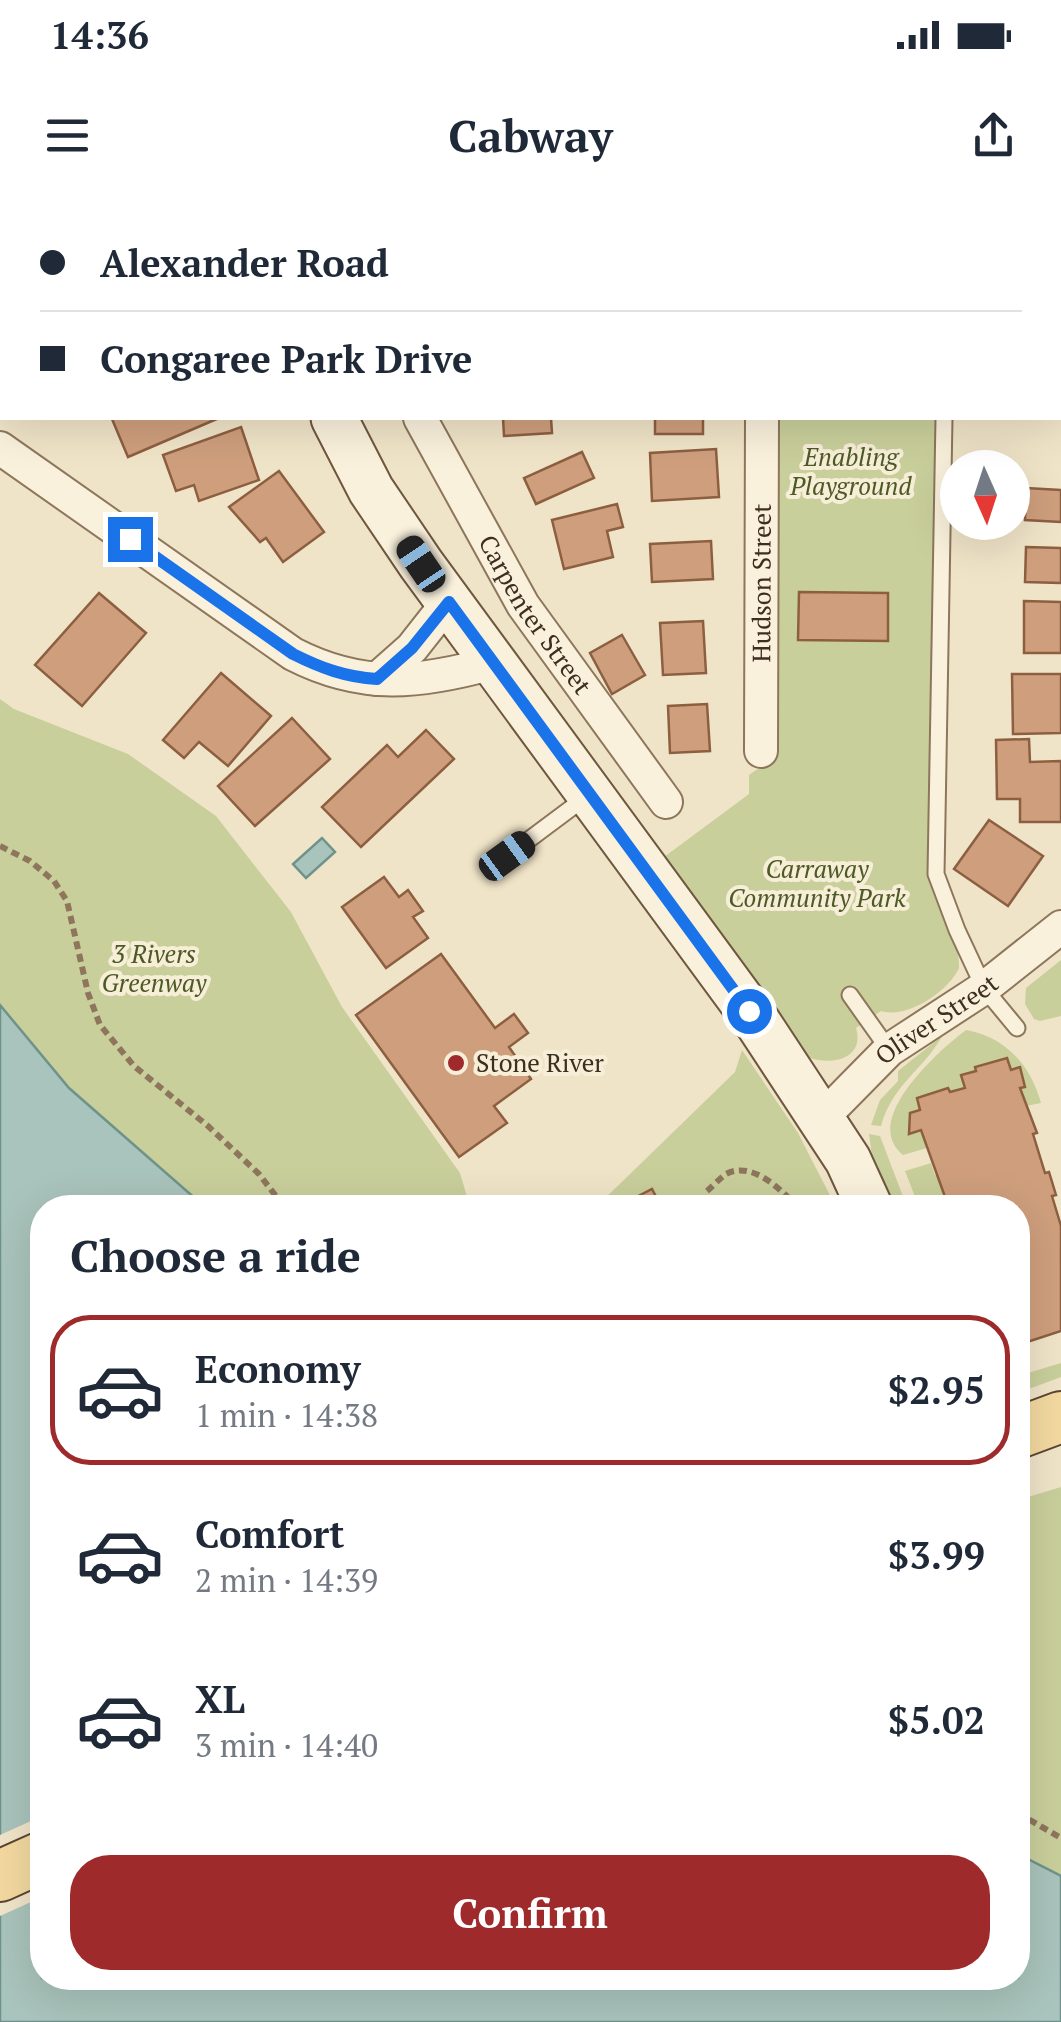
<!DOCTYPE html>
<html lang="en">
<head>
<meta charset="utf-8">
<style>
	:root { --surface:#fff; --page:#f2f2f3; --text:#1f2937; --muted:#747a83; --line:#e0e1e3; --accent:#9e2a2b }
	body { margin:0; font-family:"PT Serif",serif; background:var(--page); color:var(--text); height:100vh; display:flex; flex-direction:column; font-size:38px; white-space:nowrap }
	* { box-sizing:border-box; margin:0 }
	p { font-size:32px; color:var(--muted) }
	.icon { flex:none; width:55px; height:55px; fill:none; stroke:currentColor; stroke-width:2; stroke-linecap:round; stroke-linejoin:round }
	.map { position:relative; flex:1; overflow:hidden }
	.drawer { position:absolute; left:30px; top:995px; width:1000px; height:795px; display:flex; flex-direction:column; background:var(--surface); border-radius:40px; box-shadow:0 10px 40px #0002 }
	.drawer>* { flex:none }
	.hud { position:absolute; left:0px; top:0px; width:1062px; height:220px; box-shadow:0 10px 40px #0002; display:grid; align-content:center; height:220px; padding:0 40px; background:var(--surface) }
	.needle { width:65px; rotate:177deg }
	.tools { position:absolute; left:940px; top:250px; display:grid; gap:20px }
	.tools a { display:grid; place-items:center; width:90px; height:90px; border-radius:50%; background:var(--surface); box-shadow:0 10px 40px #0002; font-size:50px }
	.end { position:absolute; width:45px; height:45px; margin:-22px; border:12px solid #1a73e8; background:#fff; box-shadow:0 0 0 5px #fff }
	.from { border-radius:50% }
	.car { position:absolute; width:30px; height:60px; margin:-30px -15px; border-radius:12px; box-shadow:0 0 8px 2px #0007; background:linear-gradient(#222 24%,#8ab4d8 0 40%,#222 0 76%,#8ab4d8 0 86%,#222 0) }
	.hud b { display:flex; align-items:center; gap:35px; height:95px; font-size:38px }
	.hud b+b { border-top:2px solid var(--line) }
	.hud i { width:25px; height:25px; background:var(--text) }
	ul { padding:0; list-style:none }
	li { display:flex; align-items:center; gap:30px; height:150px; margin:0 20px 15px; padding:0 20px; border:5px solid transparent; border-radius:40px }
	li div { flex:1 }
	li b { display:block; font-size:38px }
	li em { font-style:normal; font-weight:700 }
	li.active { border-color:var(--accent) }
	li>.icon { width:90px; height:90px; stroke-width:1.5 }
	h2 { padding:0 40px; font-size:45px; line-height:120px }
	.primary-button { display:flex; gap:20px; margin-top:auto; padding:20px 40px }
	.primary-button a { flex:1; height:115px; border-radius:40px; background:var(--accent); color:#fff; font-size:40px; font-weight:700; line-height:115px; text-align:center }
	.status { display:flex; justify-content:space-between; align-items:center; height:70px; padding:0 50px; background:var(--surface); direction:ltr }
	.status svg { height:28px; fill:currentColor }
	header { display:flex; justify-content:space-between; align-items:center; height:130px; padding:0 40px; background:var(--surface); font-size:45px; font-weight:700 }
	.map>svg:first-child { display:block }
	.green { fill:#c9cf9b }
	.water { fill:#a9c4bc; stroke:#6f938a; stroke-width:2.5 }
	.pier { fill:#f0e4c8 }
	.building { fill:#cf9f7d; stroke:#8d5f41; stroke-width:2.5 }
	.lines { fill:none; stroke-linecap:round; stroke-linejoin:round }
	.lane-casing { stroke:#8d765c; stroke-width:19 }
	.street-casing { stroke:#8d765c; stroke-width:36 }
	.secondary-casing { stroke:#6f573f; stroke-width:49 }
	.primary-casing { stroke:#5b4430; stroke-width:54 }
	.path { stroke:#8d765c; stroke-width:6; stroke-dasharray:8 5; stroke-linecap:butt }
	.lane { stroke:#faf1dc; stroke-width:15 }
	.street { stroke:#faf1dc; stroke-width:32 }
	.secondary { stroke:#faf1dc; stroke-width:45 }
	.primary { stroke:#f3d9a0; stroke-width:50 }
	.route { stroke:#1a73e8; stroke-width:12 }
	.poi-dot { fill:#9e2a2b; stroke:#f7eed8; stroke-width:4 }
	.labels { text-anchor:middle; stroke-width:8; stroke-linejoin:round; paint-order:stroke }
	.park-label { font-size:25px; font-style:italic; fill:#4d5a26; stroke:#f7eed8 }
	.street-label { font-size:25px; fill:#3d2e20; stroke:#f7eed8 }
	.poi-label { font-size:25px; fill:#3d2e20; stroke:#f7eed8; text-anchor:start }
</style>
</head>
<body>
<div class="status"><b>14:36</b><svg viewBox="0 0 49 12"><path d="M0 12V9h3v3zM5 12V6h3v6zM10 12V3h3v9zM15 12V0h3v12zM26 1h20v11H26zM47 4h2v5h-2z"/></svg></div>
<header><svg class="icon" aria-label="menu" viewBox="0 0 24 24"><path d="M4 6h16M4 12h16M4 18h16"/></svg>Cabway<svg class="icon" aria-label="share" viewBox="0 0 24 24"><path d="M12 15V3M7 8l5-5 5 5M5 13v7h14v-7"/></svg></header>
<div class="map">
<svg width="1061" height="1822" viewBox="0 0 1061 1822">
	<rect width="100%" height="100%" fill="#f0e4c8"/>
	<g class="green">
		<path d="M 776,218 L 936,218 L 929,662 C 931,699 960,731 959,768 C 948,792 907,819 881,811 L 856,828 C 865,857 834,866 810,858 L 660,660 L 749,594 L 749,575 L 775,557 Z"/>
		<path d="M 0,499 L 14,509 L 128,554 L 216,616 L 291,712 L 342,807 L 460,973 L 470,1007 L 205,1007 L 69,888 L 0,805 Z"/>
		<path d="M 1061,760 L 1061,816 L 1040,821 L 1034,819 L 1025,804 L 1026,788 Z"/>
		<path d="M 966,830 C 1006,837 1031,866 1041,903 L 1026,906 L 1020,888 L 1025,886 L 1020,868 L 1011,870 L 1007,858 L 976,867 L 976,871 L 962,875 L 965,888 L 950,892 L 947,888 L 917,898 L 920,910 L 910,913 L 909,933 L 921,930 L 927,948 L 903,955 C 860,921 938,851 966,830 Z"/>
		<path d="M 942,836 C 924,870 893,883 881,926 L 871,925 L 880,900 L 898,881 L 898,871 Z"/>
		<path d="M 742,850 L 798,933 L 836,1007 L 595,1008 L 735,872 Z"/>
		<path d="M 869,934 L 880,936 L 907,1007 L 893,1007 L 872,957 Z"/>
		<path d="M 931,963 L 935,975 L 939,975 L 949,1007 L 919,1007 L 905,971 Z"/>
		<path d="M 1061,1163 L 1061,1177 L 1018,1193 L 1018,1176 Z"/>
		<path d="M 1061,1287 L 1061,1676 L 1018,1654 L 1018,1300 Z"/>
	</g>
	<g class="water">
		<path d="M 322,638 L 335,652 L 306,678 L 293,664 Z"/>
		<path d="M 0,805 L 69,888 L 205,1007 L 42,1008 L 42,1778 L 1018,1778 L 1018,1654 L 1061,1676 L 1061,1822 L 0,1822 Z"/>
	</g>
	<path class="pier" d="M 42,1616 L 42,1697 L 0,1716 L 0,1635 Z"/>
	<g class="building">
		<path d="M 50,0 L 138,0 L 139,2 L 51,2 Z"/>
		<rect x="285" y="0" width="63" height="2"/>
		<path d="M 115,218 L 219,218 L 128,257 L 112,219 Z"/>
		<path d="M 503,218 L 551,218 L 552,233 L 504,236 Z"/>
		<rect x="655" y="218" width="48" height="16"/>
		<path d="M 241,227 L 259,280 L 199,301 L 194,285 L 176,291 L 163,255 Z"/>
		<path d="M 716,249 L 719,297 L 652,301 L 650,253 Z"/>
		<path d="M 582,252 L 594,278 L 536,304 L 524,278 Z"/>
		<path d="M 279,271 L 324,332 L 283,362 L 266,338 L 260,342 L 229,307 Z"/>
		<path d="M 1026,288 L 1061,290 L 1061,322 L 1025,320 Z"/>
		<path d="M 617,304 L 623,327 L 607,331 L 613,357 L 564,369 L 552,320 Z"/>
		<path d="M 711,341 L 713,379 L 652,382 L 650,344 Z"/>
		<path d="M 1026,347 L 1061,348 L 1061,383 L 1025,382 Z"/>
		<path d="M 799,392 L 888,393 L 888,441 L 798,440 Z"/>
		<path d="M 99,393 L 146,433 L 82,506 L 35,465 Z"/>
		<path d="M 1024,401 L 1061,402 L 1061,453 L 1024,453 Z"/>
		<path d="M 703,421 L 706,473 L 663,475 L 660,423 Z"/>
		<path d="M 622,435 L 645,475 L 612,494 L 590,453 Z"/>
		<path d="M 221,473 L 271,516 L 228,566 L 199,542 L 184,558 L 163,540 Z"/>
		<path d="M 1012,474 L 1061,474 L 1061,533 L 1013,534 Z"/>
		<path d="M 707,504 L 710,551 L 670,553 L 668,506 Z"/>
		<path d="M 292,518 L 330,559 L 255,626 L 218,586 Z"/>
		<path d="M 426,530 L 454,559 L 361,647 L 322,607 L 387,545 L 398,557 Z"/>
		<path d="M 1029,539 L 1030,562 L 1061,561 L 1061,622 L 1020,622 L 1020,599 L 997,599 L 996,540 Z"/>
		<path d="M 989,620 L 1043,656 L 1008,706 L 954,669 Z"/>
		<path d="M 384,677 L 399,697 L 408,690 L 423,711 L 413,717 L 428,738 L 386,768 L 342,707 Z"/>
		<path d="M 441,754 L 495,828 L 514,814 L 528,833 L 509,847 L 531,879 L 494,906 L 507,923 L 459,957 L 356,815 Z"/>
		<path d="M 1007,858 L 1011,870 L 1020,867 L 1025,887 L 1020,888 L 1037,933 L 1033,934 L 1045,973 L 1049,972 L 1056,995 L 1052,996 L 1061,1026 L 1061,1131 L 1018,1145 L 1018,1008 L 949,1008 L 921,930 L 909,934 L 910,913 L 920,910 L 917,898 L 948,888 L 950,892 L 965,888 L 961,875 L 976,871 L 975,867 Z"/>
		<path d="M 652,989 L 662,1008 L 627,1008 L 625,1003 Z"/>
	</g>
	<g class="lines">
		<g class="lane-casing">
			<g id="lane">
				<path d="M 574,2 L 574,0"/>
				<path d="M 951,2 L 951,0"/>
				<path d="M 944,218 L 936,674 L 957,730 L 984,788 L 1017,828"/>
				<path d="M 507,656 L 586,597"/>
				<path d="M 850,795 L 889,850"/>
			</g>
		</g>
		<g class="street-casing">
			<g id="street">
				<path d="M 381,2 L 381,0"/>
				<path d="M 764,2 L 764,0"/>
				<path d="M 0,66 L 2,73"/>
				<path d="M 1060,154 L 1061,154"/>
				<path id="s1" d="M 420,218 L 523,405 L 666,602"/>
				<path d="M 0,248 L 293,454 C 363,490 420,483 493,463"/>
				<path d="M 377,479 L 412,448 L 449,401"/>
				<path id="s2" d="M 761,551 L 762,218"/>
				<path id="s3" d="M 822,918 L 889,850 L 984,788 L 1061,727"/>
			</g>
		</g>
		<g class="secondary-casing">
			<g id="secondary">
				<path d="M 243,0 L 244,2"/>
				<path d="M 334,218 L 371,290 L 421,364 L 758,823 L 848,960 L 870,1008"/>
			</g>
		</g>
		<g class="primary-casing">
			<g id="primary">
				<path d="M 1018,1233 L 1061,1217"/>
				<path d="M 0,1676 L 42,1657"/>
			</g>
		</g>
		<g class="path">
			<path d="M 0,646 L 30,661 L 54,681 L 67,701 L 88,793 L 100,825 L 134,866 L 208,926 L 259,974 L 285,1008"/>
			<path d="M 707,991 C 713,986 720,978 726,974 C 752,960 782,990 798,1008"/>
			<path d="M 1018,1613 L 1061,1638"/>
		</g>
		<use href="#lane" class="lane"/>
		<use href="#street" class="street"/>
		<use href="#secondary" class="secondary"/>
		<use href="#primary" class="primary"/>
	</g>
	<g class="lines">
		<path class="route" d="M 130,339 L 293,454 C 321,468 345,477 377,479 L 412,448 L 449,402 L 749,811"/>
	</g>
	<circle class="poi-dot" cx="456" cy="863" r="10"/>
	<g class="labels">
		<g class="park-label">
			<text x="851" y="266">Enabling<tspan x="851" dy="29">Playground</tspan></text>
			<text x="817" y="678">Carraway<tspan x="817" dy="29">Community Park</tspan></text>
			<text x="154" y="763">3 Rivers<tspan x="154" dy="29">Greenway</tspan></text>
		</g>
		<g class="street-label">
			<text dy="9" stroke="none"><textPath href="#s2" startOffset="168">Hudson Street</textPath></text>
			<text dy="9" stroke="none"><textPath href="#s1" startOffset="228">Carpenter Street</textPath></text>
			<text dy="9" stroke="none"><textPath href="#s3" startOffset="152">Oliver Street</textPath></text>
		</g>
		<g class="poi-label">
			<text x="476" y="872">Stone River</text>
		</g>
	</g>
</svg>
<div class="tools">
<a><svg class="needle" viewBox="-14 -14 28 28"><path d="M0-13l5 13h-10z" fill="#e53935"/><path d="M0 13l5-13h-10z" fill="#747a83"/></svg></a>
</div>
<i class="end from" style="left:749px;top:811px"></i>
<i class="end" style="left:130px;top:339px"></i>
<i class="car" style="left:421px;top:364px;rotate:326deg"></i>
<i class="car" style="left:507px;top:656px;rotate:54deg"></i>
<div class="hud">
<b><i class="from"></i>Alexander Road</b>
<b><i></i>Congaree Park Drive</b>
</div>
<section class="drawer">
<h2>Choose a ride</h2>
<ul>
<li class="active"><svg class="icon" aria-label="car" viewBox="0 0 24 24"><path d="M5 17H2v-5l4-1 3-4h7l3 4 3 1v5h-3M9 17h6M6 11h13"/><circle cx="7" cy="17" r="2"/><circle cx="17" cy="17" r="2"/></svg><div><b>Economy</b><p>1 min · 14:38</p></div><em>$2.95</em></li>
<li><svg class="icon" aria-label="car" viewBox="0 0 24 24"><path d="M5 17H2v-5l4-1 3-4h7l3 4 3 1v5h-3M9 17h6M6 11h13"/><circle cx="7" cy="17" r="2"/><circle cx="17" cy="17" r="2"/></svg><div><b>Comfort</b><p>2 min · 14:39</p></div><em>$3.99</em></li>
<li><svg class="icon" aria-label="car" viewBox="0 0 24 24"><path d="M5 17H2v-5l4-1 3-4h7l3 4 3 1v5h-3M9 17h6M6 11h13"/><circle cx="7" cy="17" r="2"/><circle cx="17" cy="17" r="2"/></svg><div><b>XL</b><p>3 min · 14:40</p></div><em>$5.02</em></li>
</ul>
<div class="primary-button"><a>Confirm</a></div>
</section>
</div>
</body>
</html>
